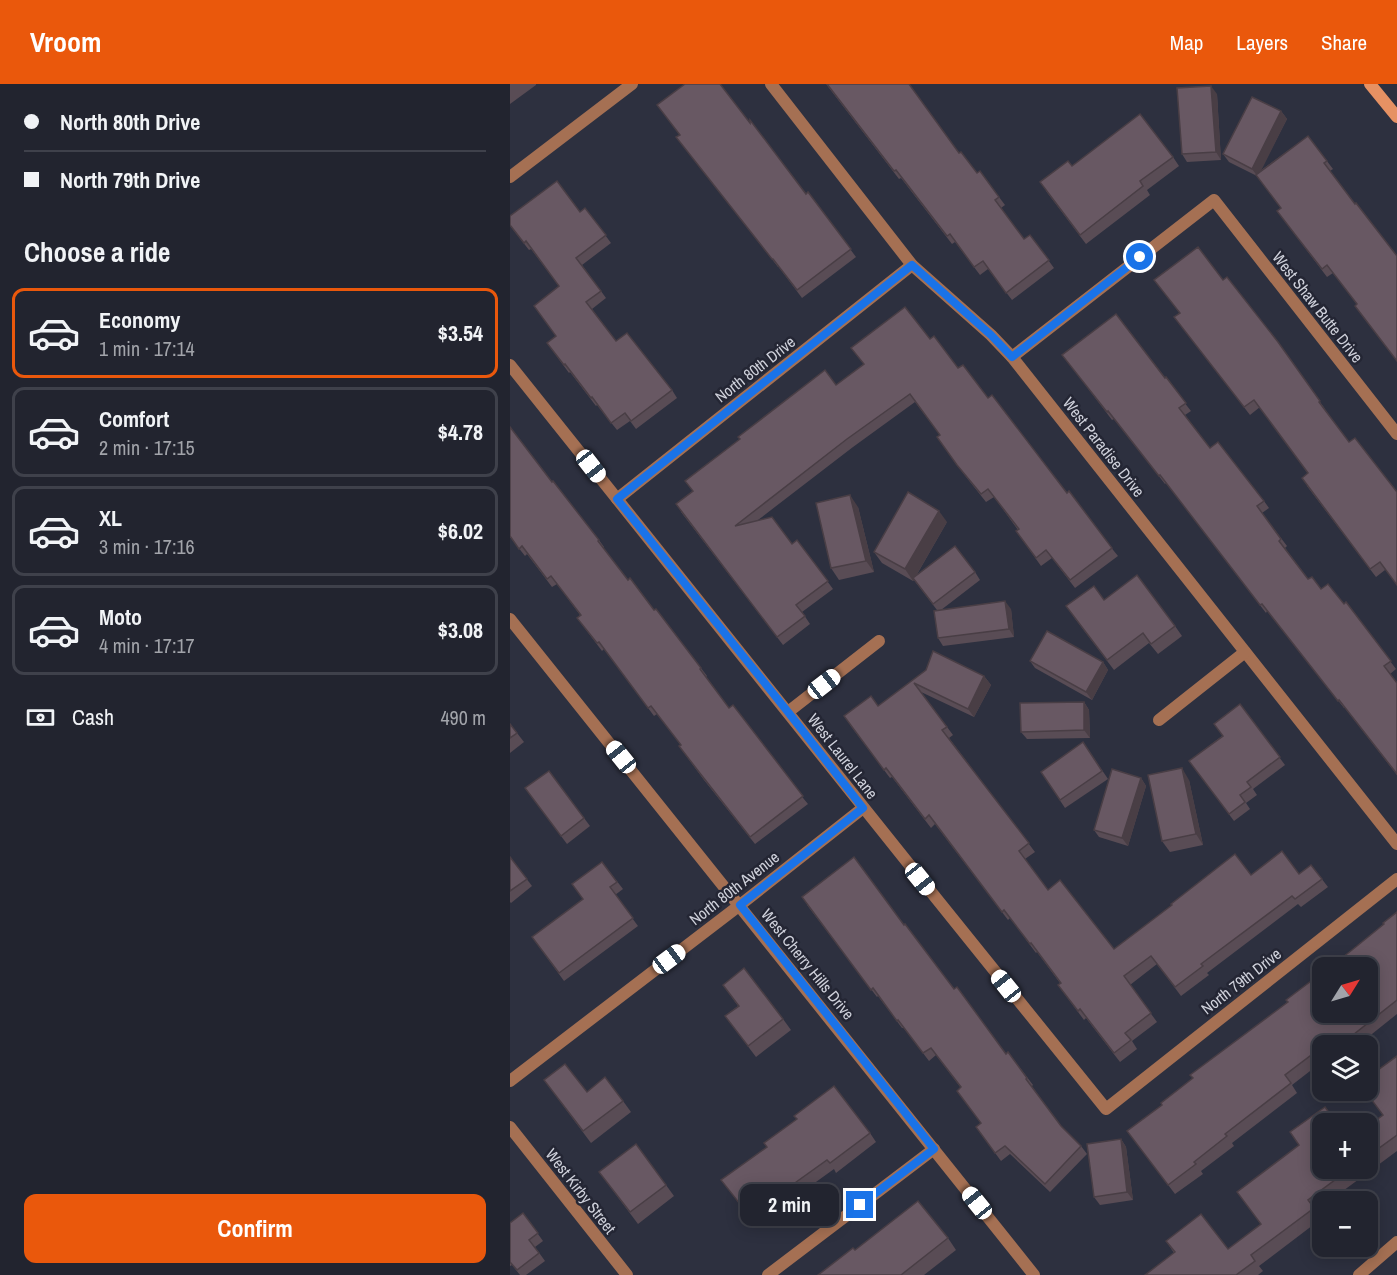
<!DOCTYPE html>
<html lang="en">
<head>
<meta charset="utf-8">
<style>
	:root { --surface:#22242f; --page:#2a2c37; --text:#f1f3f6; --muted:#a2a4aa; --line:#3f414b; --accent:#ea580c }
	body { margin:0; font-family:"Archivo Narrow",sans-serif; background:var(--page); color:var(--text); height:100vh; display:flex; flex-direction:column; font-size:22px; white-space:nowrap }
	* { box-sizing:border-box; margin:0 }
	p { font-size:20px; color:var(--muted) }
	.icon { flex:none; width:33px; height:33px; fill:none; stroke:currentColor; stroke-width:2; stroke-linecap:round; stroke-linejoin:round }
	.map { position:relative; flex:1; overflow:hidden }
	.details { display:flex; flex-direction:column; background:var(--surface); width:510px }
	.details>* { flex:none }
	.guide { display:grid; align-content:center; height:132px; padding:0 24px; background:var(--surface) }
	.needle { width:39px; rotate:53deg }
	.buttons { position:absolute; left:802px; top:873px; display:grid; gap:12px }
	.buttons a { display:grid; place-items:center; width:66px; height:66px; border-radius:12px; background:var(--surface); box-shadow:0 3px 15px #0003,0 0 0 2px var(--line); font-size:30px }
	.end { position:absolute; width:27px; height:27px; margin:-14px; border:8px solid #1a73e8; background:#fff; box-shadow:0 0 0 3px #fff }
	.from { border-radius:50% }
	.bubble { position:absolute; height:42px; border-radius:12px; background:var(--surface); box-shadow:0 3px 15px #0003,0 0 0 2px var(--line); font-size:20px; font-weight:800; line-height:42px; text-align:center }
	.car { position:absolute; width:18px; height:36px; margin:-18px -9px; border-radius:8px; box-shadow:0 0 4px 2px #0007; background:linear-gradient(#fff 24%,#345 0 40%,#fff 0 76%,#345 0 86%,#fff 0) }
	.guide b { display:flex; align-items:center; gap:21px; height:57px; font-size:22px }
	.guide b+b { border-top:2px solid var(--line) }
	.guide i { width:15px; height:15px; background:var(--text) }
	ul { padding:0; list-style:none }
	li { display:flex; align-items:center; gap:18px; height:90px; margin:0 12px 9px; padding:0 12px; border:3px solid var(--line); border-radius:12px }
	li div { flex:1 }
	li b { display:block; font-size:22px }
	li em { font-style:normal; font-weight:800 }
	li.selected { border-color:var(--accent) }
	li>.icon { width:54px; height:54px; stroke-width:1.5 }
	h2 { padding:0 24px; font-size:27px; line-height:72px }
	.pay { display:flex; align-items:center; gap:15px; height:66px; padding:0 24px; font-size:22px }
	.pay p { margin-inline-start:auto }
	.primary-button { display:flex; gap:12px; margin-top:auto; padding:12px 24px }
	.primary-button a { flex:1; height:69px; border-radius:12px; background:var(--accent); color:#fff; font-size:24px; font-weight:800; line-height:69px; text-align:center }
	header { display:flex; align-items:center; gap:36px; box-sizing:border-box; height:84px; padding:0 30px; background:var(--accent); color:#fff }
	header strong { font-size:28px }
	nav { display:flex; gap:33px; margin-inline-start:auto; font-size:21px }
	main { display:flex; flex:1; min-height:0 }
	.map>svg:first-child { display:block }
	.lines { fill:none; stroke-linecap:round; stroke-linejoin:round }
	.minor { stroke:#a57053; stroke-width:12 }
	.tertiary { stroke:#a57053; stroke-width:12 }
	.secondary { stroke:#e69163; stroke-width:12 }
	.wall { fill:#594c55 }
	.shaded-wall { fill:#493e45 }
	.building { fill:#685863; stroke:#493e45; stroke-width:1.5 }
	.route { stroke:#1a73e8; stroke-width:8 }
	.labels { text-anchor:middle; stroke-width:5; stroke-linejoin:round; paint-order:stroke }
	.street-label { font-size:16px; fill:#cfd1db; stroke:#242634 }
</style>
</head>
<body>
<header>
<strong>Vroom</strong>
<nav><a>Map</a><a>Layers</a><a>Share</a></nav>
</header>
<main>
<section class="details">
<div class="guide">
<b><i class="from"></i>North 80th Drive</b>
<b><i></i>North 79th Drive</b>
</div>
<h2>Choose a ride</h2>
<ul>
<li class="selected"><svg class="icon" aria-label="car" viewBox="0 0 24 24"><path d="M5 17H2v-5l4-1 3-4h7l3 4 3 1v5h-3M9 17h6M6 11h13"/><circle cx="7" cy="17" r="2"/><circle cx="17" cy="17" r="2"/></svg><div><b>Economy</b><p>1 min · 17:14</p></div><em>$3.54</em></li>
<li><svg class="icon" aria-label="car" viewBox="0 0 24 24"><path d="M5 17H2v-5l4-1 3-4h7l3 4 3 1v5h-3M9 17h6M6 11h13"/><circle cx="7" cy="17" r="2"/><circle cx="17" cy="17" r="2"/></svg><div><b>Comfort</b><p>2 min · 17:15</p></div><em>$4.78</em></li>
<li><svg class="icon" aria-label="car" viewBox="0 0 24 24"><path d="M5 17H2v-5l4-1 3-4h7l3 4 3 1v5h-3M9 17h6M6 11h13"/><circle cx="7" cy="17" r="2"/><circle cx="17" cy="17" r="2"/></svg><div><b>XL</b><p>3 min · 17:16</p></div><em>$6.02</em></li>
<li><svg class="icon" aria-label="car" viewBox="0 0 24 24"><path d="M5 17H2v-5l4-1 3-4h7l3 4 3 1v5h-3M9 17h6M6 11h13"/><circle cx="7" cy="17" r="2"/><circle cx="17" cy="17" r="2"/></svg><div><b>Moto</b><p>4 min · 17:17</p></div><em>$3.08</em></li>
</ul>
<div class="pay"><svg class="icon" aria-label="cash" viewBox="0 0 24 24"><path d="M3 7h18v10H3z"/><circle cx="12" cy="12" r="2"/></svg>Cash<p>490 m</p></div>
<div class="primary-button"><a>Confirm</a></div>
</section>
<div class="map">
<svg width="887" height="1191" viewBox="0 0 887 1191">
	<rect width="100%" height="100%" fill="#2d303f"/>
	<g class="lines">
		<g class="minor">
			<path d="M 261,0 L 402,181 L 481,251 L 502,273 L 887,760"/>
			<path d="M 0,93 L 122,0"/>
			<path d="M 502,273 L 704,116 L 887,350"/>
			<path d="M 0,281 C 198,529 396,778 596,1025 L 887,795"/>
			<path d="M 107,415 L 402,181"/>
			<path d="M 0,535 L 524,1191"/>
			<path d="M 278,628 L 369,557"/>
			<path d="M 649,636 L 735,568"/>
			<path d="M 0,997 L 230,821 L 353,724"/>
			<path d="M 0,1043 L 117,1191"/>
			<path d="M 258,1191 L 424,1065"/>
		</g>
		<path class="tertiary" d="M 849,1191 L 887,1158"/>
		<path class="secondary" d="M 860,0 L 887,33"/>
	</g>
	<g class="wall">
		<path d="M 0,0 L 26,0 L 26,1 L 0,20 Z"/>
		<path d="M 316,0 L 449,69 L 489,113 L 495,121 L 491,124 L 514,155 L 520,151 L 544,184 L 502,216 L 478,185 L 470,191 L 445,158 L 442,160 L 391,94 L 389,95 Z"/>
		<path d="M 707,10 L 711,76 L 677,78 L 672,70 Z"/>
		<path d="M 771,27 L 777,35 L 750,87 L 798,52 L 823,85 L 820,87 L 847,220 L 823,189 L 817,193 L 767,127 L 771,124 L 747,92 L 719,78 L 713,70 Z"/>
		<path d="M 240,39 L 296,110 L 298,108 L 346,173 L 292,214 L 268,182 L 268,183 L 166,53 Z"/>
		<path d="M 663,73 L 669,82 L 637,106 L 640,111 L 576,160 L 536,107 L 562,82 Z"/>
		<path d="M 75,124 L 101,159 L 72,181 L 96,214 L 82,225 L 106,257 L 162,306 L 167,314 L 126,345 L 120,337 L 107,346 L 87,321 L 86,322 L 60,288 L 59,289 L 37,259 L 46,252 L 49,202 L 21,165 L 19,166 L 1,143 L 70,128 Z"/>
		<path d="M 713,196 L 768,258 L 815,325 L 815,326 L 875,486 L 866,493 L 797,402 L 798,389 L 750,323 L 740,331 L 664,233 Z"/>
		<path d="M 420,255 L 478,314 L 557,409 L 608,472 L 565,504 L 542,474 L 531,482 L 506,447 L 508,446 L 484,413 L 476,418 L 453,389 L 427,353 L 430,351 L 405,318 L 343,363 L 248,436 L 282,460 L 287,456 L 323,505 L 292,528 L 300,540 L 273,561 L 171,428 L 183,408 L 326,301 Z"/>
		<path d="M 558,278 L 655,294 L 681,327 L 675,331 L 700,364 L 754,417 L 759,424 L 752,429 L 777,462 L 775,464 L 798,495 L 834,520 L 836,518 L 886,585 L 880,590 L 887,599 L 887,691 L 835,624 L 834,624 L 757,527 L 756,529 L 656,399 L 655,400 L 604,335 L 602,336 Z"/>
		<path d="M 42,398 L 89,456 L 94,463 L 93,464 L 118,496 L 144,526 L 191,584 L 197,592 L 196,593 L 219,624 L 298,720 L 245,760 L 194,696 L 169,662 L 171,661 L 147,630 L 144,632 L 94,565 L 92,567 L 67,534 L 70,531 L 47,500 L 42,503 L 17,470 L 15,472 L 0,453 Z"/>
		<path d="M 348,423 L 364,488 L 329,496 L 321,484 Z"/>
		<path d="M 437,438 L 406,492 L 465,488 L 470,496 L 431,526 L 501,525 L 504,553 L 433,562 L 428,554 L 427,526 L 404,496 L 403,497 L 372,479 L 364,468 Z"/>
		<path d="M 594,516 L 665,542 L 672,552 L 648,570 L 639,559 L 604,586 L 563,532 Z"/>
		<path d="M 520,577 L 593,578 L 598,586 L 582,616 L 525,584 Z"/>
		<path d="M 416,586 L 474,592 L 481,601 L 464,633 L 411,608 L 443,651 L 439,654 L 525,768 L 515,775 L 538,806 L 604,865 L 741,791 L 789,790 L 801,781 L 818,803 L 791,823 L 788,820 L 697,889 L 699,891 L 671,912 L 647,880 L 620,901 L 647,938 L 622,957 L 627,965 L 610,978 L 576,934 L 574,936 L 548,901 L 550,899 L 527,868 L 526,869 L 500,834 L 498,836 L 425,740 L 421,744 L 382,693 L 380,694 L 340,641 L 368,622 Z"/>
		<path d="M 574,618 L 579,626 L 580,654 L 517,655 L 511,648 Z"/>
		<path d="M 730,620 L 775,681 L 743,705 L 747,711 L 736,719 L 740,725 L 724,737 L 679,677 L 712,652 Z"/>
		<path d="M 0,640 L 14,658 L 0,669 Z"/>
		<path d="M 573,658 L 598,695 L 555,724 L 531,688 Z"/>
		<path d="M 39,687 L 80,742 L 57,760 L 15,704 Z"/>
		<path d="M 631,694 L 636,702 L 618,762 L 589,753 L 584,746 Z"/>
		<path d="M 679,696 L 693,761 L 660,768 L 652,757 Z"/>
		<path d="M 0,773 L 22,802 L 1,819 L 0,818 Z"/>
		<path d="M 92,778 L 113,805 L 105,811 L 128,842 L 54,897 L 22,853 L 73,815 Z"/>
		<path d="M 297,821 L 394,841 L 496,970 L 498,968 L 523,1001 L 521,1003 L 551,1042 L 571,1062 L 577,1070 L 540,1108 L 500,1070 L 491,1077 L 466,1043 L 471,1039 L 451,1004 L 426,971 L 419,977 L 394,944 L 392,944 L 368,912 L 367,913 Z"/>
		<path d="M 887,828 L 887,930 L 847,962 L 813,962 L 813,977 L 782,1001 L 787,1009 L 722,1059 L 724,1062 L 691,1087 L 693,1090 L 665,1110 L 624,1056 L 652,1021 L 683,994 L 874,840 Z"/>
		<path d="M 213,901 L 273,935 L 281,946 L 246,973 L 215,932 L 228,922 Z"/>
		<path d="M 887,972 L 887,1067 L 818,1118 L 813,1118 L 813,1121 L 805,1126 L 811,1135 L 749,1182 L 753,1187 L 748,1191 L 635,1191 L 664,1169 L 656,1157 L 718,1165 L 751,1140 L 727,1108 L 813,1084 L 858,1084 L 858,1042 L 873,1031 L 868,996 Z"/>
		<path d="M 34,996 L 113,1017 L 121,1028 L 81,1059 Z"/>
		<path d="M 360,1049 L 366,1058 L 326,1089 L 324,1085 L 281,1116 L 248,1143 L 211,1096 Z"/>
		<path d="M 611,1055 L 616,1063 L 623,1116 L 590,1121 L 584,1113 Z"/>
		<path d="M 89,1088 L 156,1101 L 164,1112 L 128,1140 Z"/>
		<path d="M 13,1129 L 33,1157 L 25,1163 L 35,1177 L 16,1191 L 10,1191 L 2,1181 L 0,1182 L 0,1139 Z"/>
		<path d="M 438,1154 L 446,1166 L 414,1191 L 308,1191 L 345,1166 Z"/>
	</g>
	<g class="shaded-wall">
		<path d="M 701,2 L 707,10 L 711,76 L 706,68 Z"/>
		<path d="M 771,27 L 777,35 L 748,93 L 742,85 Z"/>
		<path d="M 340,411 L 348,423 L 364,488 L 356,477 Z"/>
		<path d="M 429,427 L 437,438 L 403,497 L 395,485 Z"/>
		<path d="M 495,517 L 501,525 L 504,553 L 499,545 Z"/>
		<path d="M 593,578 L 598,586 L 582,616 L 576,608 Z"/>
		<path d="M 474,592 L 481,601 L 464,633 L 458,625 Z"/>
		<path d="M 574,618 L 579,626 L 580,654 L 574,646 Z"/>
		<path d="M 672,684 L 679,696 L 693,761 L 686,750 Z"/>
		<path d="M 631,694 L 636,702 L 618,762 L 612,754 Z"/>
		<path d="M 611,1055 L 616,1063 L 623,1116 L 617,1108 Z"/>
	</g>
	<g class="building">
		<path d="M 175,0 L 210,0 L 240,39 L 240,36 L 296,110 L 298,108 L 341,165 L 287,206 L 263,175 L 262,175 L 166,53 L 170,51 L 147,21 Z"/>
		<path d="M 317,0 L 399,0 L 449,69 L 451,68 L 467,89 L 470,87 L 489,113 L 485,116 L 514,155 L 520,151 L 539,176 L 496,209 L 473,177 L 464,183 L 440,150 L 437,152 L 386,86 L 384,87 Z"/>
		<path d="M 701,2 L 706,68 L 672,70 L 667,4 Z"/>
		<path d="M 742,13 L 771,27 L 742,85 L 713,70 Z"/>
		<path d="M 630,30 L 663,73 L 630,97 L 633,102 L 570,151 L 530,98 L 558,77 L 562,82 Z"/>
		<path d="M 798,52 L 817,77 L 814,79 L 845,120 L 846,119 L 887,172 L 887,277 L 845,222 L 847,220 L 817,181 L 812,185 L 787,153 L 767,127 L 771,124 L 746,91 Z"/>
		<path d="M 47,97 L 70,128 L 75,124 L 96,151 L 66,174 L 91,207 L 76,218 L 106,257 L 117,249 L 162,306 L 121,337 L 115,329 L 101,339 L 82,313 L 81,314 L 55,280 L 54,281 L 37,259 L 46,252 L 24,222 L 49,202 L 16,157 L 14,159 L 0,141 L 0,132 Z"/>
		<path d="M 688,163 L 713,196 L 717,193 L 768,258 L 810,317 L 809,318 L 839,358 L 845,354 L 887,408 L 887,501 L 870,478 L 860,485 L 792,394 L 798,389 L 744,316 L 734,323 L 664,233 L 670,229 L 644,196 Z"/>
		<path d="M 395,223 L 420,255 L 424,252 L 448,284 L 453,281 L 478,314 L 482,311 L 557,409 L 559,407 L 602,464 L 560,496 L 536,466 L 526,474 L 506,447 L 509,445 L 478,405 L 471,410 L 447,381 L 427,353 L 430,351 L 400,310 L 337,355 L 225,442 L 262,433 L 282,460 L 287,456 L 318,497 L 286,521 L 295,532 L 267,553 L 166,420 L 183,407 L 175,397 L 230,355 L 228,353 L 315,286 L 326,301 L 354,280 L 341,264 Z"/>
		<path d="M 606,230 L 655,294 L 656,293 L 676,319 L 669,324 L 700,364 L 708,358 L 754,417 L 747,422 L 771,455 L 769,457 L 798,495 L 802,493 L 811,505 L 818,500 L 834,520 L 836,518 L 881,577 L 874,582 L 887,599 L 887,690 L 829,616 L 828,617 L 752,520 L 750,521 L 650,391 L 649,392 L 598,327 L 597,328 L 552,271 Z"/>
		<path d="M 0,343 L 42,398 L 43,397 L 89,456 L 88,457 L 118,496 L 120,494 L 144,526 L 146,525 L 191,584 L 190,585 L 219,624 L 223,621 L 293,712 L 240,753 L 189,688 L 169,662 L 171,661 L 141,622 L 138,624 L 89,558 L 87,559 L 67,534 L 71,531 L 41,492 L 37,495 L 12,462 L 9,465 L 0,452 Z"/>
		<path d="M 398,408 L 429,427 L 395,485 L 364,468 Z"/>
		<path d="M 340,411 L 356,477 L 321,484 L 306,419 Z"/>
		<path d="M 445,462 L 465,488 L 423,520 L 403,494 Z"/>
		<path d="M 627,491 L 665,542 L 641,560 L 633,549 L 597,576 L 556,522 L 584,502 L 594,516 Z"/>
		<path d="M 495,517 L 499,545 L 428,554 L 424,527 Z"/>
		<path d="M 537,547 L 593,578 L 576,608 L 520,577 Z"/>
		<path d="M 423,567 L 474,592 L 458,625 L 404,599 L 437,643 L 432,646 L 519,759 L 509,767 L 538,806 L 550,796 L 604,865 L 662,821 L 661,820 L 725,770 L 741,791 L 772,767 L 789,790 L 801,781 L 812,795 L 785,815 L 782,812 L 691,880 L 693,882 L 665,903 L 641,872 L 614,892 L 641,929 L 615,949 L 621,956 L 604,969 L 570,925 L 568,927 L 548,901 L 551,899 L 521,859 L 520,860 L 494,826 L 492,828 L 419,731 L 415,735 L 376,684 L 374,686 L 334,632 L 361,612 L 368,622 L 416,586 Z"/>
		<path d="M 574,618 L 574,646 L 511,648 L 510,619 Z"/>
		<path d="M 730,620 L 770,673 L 737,698 L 741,703 L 730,711 L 735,718 L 719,730 L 679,677 L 713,652 L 704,640 Z"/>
		<path d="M 0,640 L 7,649 L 0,654 Z"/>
		<path d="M 573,658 L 592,687 L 550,716 L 531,688 Z"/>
		<path d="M 672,684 L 686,750 L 652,757 L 638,691 Z"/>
		<path d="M 602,685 L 631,694 L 612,754 L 584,746 Z"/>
		<path d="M 39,687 L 74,734 L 51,752 L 15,704 Z"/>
		<path d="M 0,773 L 17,795 L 0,807 Z"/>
		<path d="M 344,773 L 394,841 L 395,840 L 444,905 L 447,903 L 496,970 L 498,968 L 517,994 L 516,995 L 551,1042 L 571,1062 L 535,1100 L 495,1062 L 485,1069 L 466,1043 L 471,1039 L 447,1007 L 451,1003 L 421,964 L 413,969 L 388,936 L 387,937 L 363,904 L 361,906 L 292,813 Z"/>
		<path d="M 92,778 L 107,798 L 100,803 L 123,834 L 49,889 L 22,853 L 73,815 L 62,800 Z"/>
		<path d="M 887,828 L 887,916 L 829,962 L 813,962 L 813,965 L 812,963 L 775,991 L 781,999 L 715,1050 L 717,1052 L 684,1078 L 686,1080 L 658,1101 L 617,1047 L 652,1021 L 651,1019 L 683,994 L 680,991 L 778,918 L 776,916 L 813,888 L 813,928 L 858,928 L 858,884 L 819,884 L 842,866 L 874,840 L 873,839 Z"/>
		<path d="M 234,884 L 273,935 L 238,962 L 215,932 L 229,922 L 213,901 Z"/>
		<path d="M 887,972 L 887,1051 L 858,1072 L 858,1042 L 873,1031 L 855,1007 L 858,1006 L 858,1004 L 869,996 L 864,989 Z"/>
		<path d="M 55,980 L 77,1008 L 95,993 L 113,1017 L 73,1047 L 34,996 Z"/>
		<path d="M 324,1002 L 360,1049 L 320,1079 L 317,1076 L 275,1106 L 241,1134 L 211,1096 L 257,1063 L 254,1059 L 287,1035 L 284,1032 Z"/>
		<path d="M 815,1023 L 827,1040 L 813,1040 L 813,1084 L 841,1084 L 798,1116 L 804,1124 L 741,1171 L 745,1177 L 726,1191 L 635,1191 L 665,1168 L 656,1157 L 691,1130 L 718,1165 L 751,1140 L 727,1108 L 789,1061 L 780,1048 Z"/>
		<path d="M 611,1055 L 617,1108 L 584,1113 L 577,1060 Z"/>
		<path d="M 126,1060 L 156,1101 L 120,1128 L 89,1088 Z"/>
		<path d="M 408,1117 L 438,1154 L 391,1191 L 308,1191 L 343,1164 L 345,1166 Z"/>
		<path d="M 13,1129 L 28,1149 L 19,1156 L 29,1169 L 7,1186 L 0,1178 L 0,1139 Z"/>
	</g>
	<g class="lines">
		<path class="route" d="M 350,1121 L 424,1065 L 230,821 L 353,724 L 278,628 L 107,415 L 402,181 L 481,251 L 502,273 L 630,173"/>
	</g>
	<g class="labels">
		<g class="street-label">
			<text transform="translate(808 223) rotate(52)" y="6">West Shaw Butte Drive</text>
			<text transform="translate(245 285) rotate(-38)" y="6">North 80th Drive</text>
			<text transform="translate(594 363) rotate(52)" y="6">West Paradise Drive</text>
			<text transform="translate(333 672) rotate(52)" y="6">West Laurel Lane</text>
			<text transform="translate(224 804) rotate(-38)" y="6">North 80th Avenue</text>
			<text transform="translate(298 880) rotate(51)" y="6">West Cherry Hills Drive</text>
			<text transform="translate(731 897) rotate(-38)" y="6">North 79th Drive</text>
			<text transform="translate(71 1107) rotate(52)" y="6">West Kirby Street</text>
		</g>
	</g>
</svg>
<div class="buttons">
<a><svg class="needle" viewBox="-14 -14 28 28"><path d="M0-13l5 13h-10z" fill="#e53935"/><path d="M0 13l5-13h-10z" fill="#a2a4aa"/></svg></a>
<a><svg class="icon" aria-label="layers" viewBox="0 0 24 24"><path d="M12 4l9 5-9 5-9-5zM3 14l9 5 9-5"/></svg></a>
<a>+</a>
<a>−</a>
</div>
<i class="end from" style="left:630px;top:173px"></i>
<i class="end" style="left:350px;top:1121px"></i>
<div class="bubble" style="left:230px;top:1100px;width:99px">2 min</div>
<i class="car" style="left:81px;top:382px;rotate:142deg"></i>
<i class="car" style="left:314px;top:600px;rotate:52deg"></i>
<i class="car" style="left:111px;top:673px;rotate:321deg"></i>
<i class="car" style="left:410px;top:795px;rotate:141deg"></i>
<i class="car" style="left:159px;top:875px;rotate:53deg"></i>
<i class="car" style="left:496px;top:902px;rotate:321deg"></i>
<i class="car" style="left:467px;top:1119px;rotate:321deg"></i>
</div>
</main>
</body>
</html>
